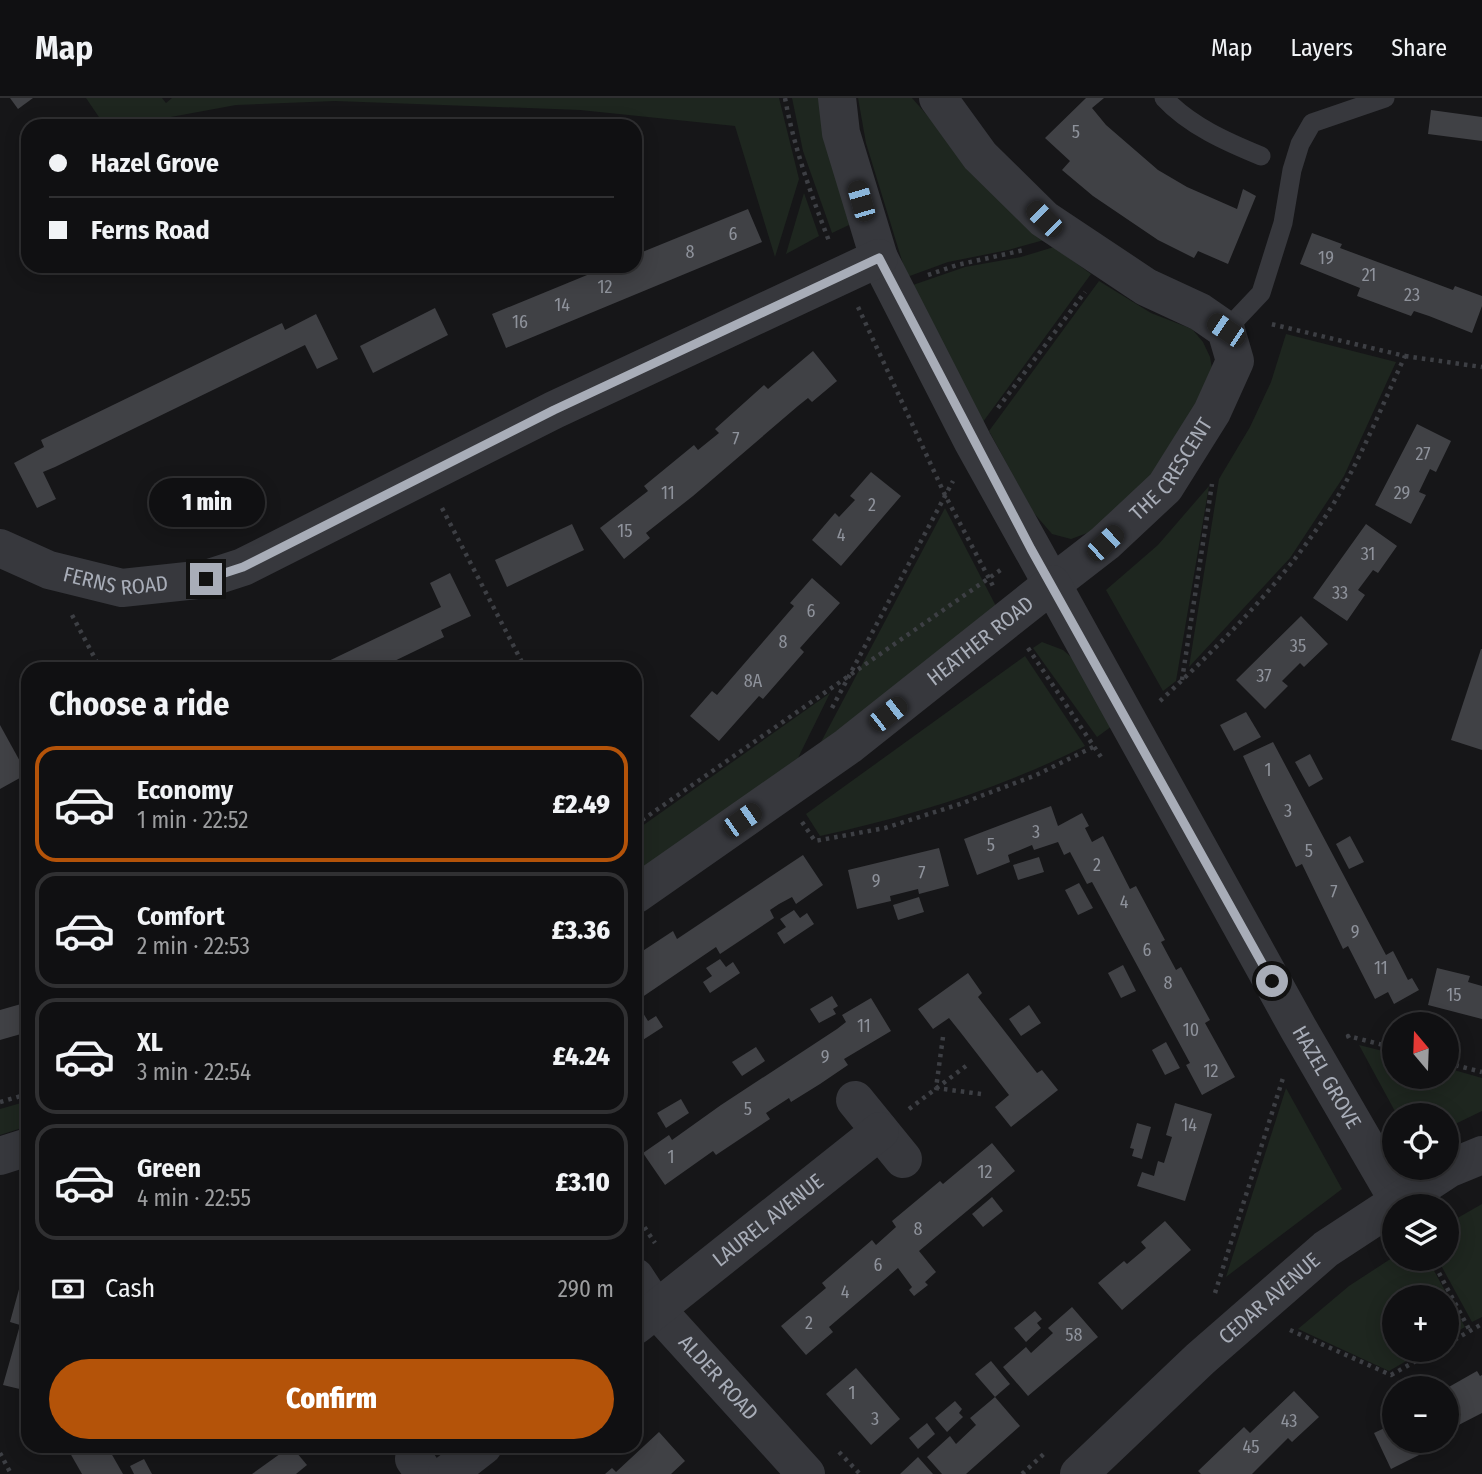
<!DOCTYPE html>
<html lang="en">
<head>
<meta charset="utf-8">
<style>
	:root { --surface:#101012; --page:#1e1e20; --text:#f1f3f6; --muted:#9c9d9f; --line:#303032; --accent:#b45309 }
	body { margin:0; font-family:"Fira Sans Condensed",sans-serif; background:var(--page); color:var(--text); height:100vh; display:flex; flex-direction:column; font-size:26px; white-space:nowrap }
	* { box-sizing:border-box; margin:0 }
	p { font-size:23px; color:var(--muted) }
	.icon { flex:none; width:38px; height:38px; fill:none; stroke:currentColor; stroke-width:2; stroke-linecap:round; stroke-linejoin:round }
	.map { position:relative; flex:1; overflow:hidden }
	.side { position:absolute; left:21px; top:564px; width:621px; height:791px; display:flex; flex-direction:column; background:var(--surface); border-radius:21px; box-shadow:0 4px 18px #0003,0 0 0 2px var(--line) }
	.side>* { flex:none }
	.top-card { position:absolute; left:21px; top:21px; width:621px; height:154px; border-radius:21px; box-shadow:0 4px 18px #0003,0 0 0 2px var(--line); display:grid; align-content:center; height:154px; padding:0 28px; background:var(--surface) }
	.needle { width:46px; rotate:341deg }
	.tools { position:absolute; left:1382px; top:914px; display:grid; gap:14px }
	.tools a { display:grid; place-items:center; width:77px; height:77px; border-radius:50%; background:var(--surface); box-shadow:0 4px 18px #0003,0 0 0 2px var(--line); font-size:35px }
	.end { position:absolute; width:32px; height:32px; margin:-16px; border:9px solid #a8adb8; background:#111; box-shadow:0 0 0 4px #111 }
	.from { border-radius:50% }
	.bubble { position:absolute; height:49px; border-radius:24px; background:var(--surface); box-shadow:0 4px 18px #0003,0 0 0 2px var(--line); font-size:23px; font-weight:800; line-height:49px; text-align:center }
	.car { position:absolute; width:21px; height:42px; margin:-21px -10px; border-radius:9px; box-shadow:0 0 5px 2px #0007; background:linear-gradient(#222 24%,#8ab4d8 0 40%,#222 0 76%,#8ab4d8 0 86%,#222 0) }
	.top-card b { display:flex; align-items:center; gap:24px; height:66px; font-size:26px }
	.top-card b+b { border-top:2px solid var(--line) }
	.top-card i { width:18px; height:18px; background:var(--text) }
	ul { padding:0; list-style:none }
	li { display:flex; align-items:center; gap:21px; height:116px; margin:0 14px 10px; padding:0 14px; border:4px solid var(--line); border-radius:21px }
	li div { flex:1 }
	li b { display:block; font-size:26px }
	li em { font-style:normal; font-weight:800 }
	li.current { border-color:var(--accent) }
	li>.icon { width:63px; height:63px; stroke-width:1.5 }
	h2 { padding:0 28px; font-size:32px; line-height:84px }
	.pay { display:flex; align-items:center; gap:18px; height:77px; padding:0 28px; font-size:26px }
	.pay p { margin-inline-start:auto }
	.action { display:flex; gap:14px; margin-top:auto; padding:14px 28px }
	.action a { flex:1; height:80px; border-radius:42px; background:var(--accent); color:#fff; font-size:28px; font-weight:800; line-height:80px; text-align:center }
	header { display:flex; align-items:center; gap:42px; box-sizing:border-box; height:98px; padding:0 35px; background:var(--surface); border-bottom:2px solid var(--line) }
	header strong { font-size:33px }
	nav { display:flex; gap:38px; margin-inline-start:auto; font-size:24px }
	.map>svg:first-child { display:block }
	.green { fill:#1e261f }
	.building { fill:#404145 }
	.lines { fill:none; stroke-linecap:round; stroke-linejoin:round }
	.path { stroke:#3d3f44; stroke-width:4.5; stroke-dasharray:3.5 5; stroke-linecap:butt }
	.lane { stroke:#37383d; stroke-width:19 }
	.street { stroke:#37383d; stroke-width:38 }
	.route { stroke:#a8adb8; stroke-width:9 }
	.labels { text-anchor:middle; stroke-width:6; stroke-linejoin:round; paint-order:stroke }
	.number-label { font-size:18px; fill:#8e929b }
	.street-label { font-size:21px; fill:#a8adb8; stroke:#111113 }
</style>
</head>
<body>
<header>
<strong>Map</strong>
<nav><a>Map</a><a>Layers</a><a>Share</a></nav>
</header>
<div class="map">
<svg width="1482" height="1376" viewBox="0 0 1482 1376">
	<rect width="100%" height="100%" fill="#161618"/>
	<g class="green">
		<path d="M 86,0 L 162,0 L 166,5 L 172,0 L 779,0 L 799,81 L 775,159 L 735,28 L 580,12 L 335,3 L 236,7 L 122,28 L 105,28 Z"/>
		<path d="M 792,0 L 818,0 L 848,101 L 849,127 L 832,135 L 803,53 Z"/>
		<path d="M 858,0 L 912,0 L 979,76 L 1044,142 L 1008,152 L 948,164 L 907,179 L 866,45 Z"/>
		<path d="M 804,95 L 819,138 L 786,156 Z"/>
		<path d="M 1054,149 L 1091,176 L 980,328 L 910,188 L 965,169 L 1021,159 Z"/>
		<path d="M 1099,183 L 1151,215 L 1192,231 L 1203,244 L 1210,259 L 1213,276 L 1167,363 L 1101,430 L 1071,441 L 1052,436 L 1033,414 L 989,333 Z"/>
		<path d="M 1286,236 L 1396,264 L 1344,378 L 1290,460 L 1189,569 L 1219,381 L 1250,329 L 1271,284 Z"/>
		<path d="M 1209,388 L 1176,583 L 1163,593 L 1106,492 L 1158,447 Z"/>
		<path d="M 945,410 L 998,512 L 820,646 Z"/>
		<path d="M 1042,544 L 1063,552 L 1078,565 L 1112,628 L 1097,639 L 1033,550 Z"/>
		<path d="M 1025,558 L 1085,648 C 1001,690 912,718 820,738 L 806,716 Z"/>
		<path d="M 830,595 L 798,660 L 638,776 L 635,770 L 635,733 Z"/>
		<path d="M 1359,947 L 1395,956 L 1395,978 L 1447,978 L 1447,970 L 1482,980 L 1482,1013 L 1447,1030 L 1447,1017 L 1397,1017 Z"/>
		<path d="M 1286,990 L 1342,1091 L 1226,1179 Z"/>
		<path d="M 28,1003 L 28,1028 L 0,1037 L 0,1011 Z"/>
		<path d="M 1482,1106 L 1482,1219 L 1472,1224 L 1437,1160 L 1447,1160 L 1447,1126 Z"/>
		<path d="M 1395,1158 L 1395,1160 L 1427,1160 L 1465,1229 L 1447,1239 L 1447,1199 L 1395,1199 L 1395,1251 L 1427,1251 L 1389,1273 L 1298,1231 L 1349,1188 Z"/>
	</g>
	<g class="building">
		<path d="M 10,0 L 33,0 L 18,11 Z"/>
		<path d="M 1086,0 L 1104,0 L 1092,10 L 1106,27 L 1158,72 L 1187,89 L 1237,111 L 1243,91 L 1256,98 L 1228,166 L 1198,153 L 1194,160 L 1158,142 L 1093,98 L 1062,72 L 1070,63 L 1045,40 Z"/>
		<path d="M 1431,12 L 1482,19 L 1482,43 L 1428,36 Z"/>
		<path d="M 748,111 L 762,144 L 506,250 L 492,216 L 609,168 L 635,168 L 635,157 Z"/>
		<path d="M 1312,135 L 1342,146 L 1340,150 L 1453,192 L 1455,188 L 1482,198 L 1482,208 L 1472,235 L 1429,218 L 1414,213 L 1411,218 L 1357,198 L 1360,190 L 1300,166 Z"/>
		<path d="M 435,210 L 448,237 L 373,275 L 360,248 Z"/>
		<path d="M 316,216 L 338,261 L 317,271 L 305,247 L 55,369 L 43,374 L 56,401 L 37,410 L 14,365 L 44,349 L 41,342 L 282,225 L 285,232 Z"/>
		<path d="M 813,253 L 837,283 L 812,304 L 808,300 L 798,308 L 693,398 L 646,435 L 650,440 L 624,461 L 600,430 L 648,393 L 644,388 L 694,347 L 698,352 L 719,335 L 715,331 L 764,287 L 768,291 Z"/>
		<path d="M 1417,326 L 1451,343 L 1436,374 L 1430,371 L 1419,394 L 1426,397 L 1411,426 L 1375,407 Z"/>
		<path d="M 871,374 L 901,398 L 841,468 L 812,442 L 835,415 L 839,419 L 855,402 L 850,398 Z"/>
		<path d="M 572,426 L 584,452 L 507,489 L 495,462 Z"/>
		<path d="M 1366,426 L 1397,448 L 1378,475 L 1373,472 L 1358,492 L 1365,497 L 1347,523 L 1313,500 Z"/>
		<path d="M 450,475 L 471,518 L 441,532 L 444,539 L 380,570 L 314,570 L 441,509 L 430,485 Z"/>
		<path d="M 812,480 L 840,505 L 800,550 L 804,554 L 763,601 L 759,598 L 719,643 L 690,618 L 712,593 L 717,597 L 794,508 L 790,505 Z"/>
		<path d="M 1301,518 L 1328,546 L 1304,569 L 1300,565 L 1282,583 L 1288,588 L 1265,611 L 1236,582 Z"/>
		<path d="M 1481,551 L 1482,551 L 1482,652 L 1451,642 Z"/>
		<path d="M 1246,614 L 1261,639 L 1234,653 L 1220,627 Z"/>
		<path d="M 0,627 L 27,676 L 0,691 Z"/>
		<path d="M 1273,644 L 1386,857 L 1393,853 L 1408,882 L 1412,880 L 1419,892 L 1394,906 L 1388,894 L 1375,901 L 1348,848 L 1343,851 L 1302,766 L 1296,769 L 1263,701 L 1243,658 Z"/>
		<path d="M 1310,656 L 1323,681 L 1309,689 L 1295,664 Z"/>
		<path d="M 1051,708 L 1058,728 L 1082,715 L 1089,728 L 1085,730 L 1092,744 L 1103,738 L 1130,791 L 1136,788 L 1165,842 L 1161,844 L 1176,872 L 1181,869 L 1210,922 L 1205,925 L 1235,979 L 1202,997 L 1186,967 L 1190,965 L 1092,784 L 1087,786 L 1070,754 L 1064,757 L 1058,744 L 1034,752 L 1032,747 L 1008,757 L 1010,764 L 977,777 L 964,741 Z"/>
		<path d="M 1350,738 L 1364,764 L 1349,771 L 1336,746 Z"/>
		<path d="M 939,750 L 949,788 L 919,796 L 918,791 L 890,798 L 891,803 L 857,811 L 848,772 Z"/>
		<path d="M 803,757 L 823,787 L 796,806 L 792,799 L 779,806 L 770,812 L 774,820 L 720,856 L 716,849 L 635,904 L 635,858 L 673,833 L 677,841 Z"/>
		<path d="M 1039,759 L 1044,774 L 1018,782 L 1013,767 Z"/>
		<path d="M 1079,785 L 1093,810 L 1078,817 L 1065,792 Z"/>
		<path d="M 919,799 L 924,814 L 898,822 L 893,807 Z"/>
		<path d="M 794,812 L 800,820 L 807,815 L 814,826 L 784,846 L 777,835 L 786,829 L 780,821 Z"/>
		<path d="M 720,861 L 726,869 L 733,864 L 740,875 L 710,895 L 703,884 L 712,878 L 706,870 Z"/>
		<path d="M 1123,867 L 1136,893 L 1121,900 L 1108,875 Z"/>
		<path d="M 1437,870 L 1470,878 L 1468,884 L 1482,888 L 1482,921 L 1428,907 Z"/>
		<path d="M 968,875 L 982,895 L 978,899 L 1037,975 L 1042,972 L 1058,992 L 1011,1029 L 995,1009 L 1009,997 L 961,935 L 949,920 L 933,931 L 918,911 Z"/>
		<path d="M 832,898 L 838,908 L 833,911 L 836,916 L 819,925 L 810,911 Z"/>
		<path d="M 871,900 L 891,933 L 844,961 L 848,967 L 820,986 L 791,1004 L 789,1000 L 766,1015 L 770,1021 L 716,1057 L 713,1053 L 665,1087 L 643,1055 L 669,1037 L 672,1042 L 721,1007 L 837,931 L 846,924 L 842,917 Z"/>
		<path d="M 28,904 L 28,934 L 0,942 L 0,912 Z"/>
		<path d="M 1029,907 L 1041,925 L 1021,938 L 1009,921 Z"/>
		<path d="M 643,915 L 648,923 L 656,918 L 663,929 L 635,947 L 635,921 Z"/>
		<path d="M 1166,944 L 1180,970 L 1165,977 L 1152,952 Z"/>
		<path d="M 756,949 L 765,963 L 742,978 L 732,964 Z"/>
		<path d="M 681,1001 L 689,1015 L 666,1030 L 657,1015 Z"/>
		<path d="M 1175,1005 L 1212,1016 L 1185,1103 L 1137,1088 L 1142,1074 L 1154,1078 L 1158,1063 L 1164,1065 L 1172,1039 L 1166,1037 Z"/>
		<path d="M 1137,1025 L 1151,1029 L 1142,1061 L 1132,1058 L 1134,1051 L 1130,1050 Z"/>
		<path d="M 992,1045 L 1015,1073 L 919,1153 L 936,1174 L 925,1184 L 928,1187 L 914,1198 L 909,1192 L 912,1189 L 898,1170 L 829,1229 L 833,1234 L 806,1257 L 781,1228 L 826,1190 L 822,1185 L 872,1142 L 876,1147 L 896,1129 L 892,1123 L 940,1083 L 943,1086 Z"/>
		<path d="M 992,1099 L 1003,1113 L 983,1129 L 972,1116 Z"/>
		<path d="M 1165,1123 L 1191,1152 L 1122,1212 L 1098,1185 L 1124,1163 L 1127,1166 L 1146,1150 L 1141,1144 Z"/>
		<path d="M 27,1162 L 28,1163 L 28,1293 L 3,1287 L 20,1227 L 10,1224 Z"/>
		<path d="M 1072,1209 L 1098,1239 L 1028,1298 L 1003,1269 L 1026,1249 L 1031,1255 L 1053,1235 L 1048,1230 Z"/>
		<path d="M 1035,1213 L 1042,1221 L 1037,1225 L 1041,1230 L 1026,1244 L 1014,1230 Z"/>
		<path d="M 991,1263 L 1010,1286 L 995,1299 L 975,1276 Z"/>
		<path d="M 856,1270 L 900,1321 L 871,1347 L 826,1296 Z"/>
		<path d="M 1477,1273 L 1480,1278 L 1482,1277 L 1482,1315 L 1447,1333 L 1447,1290 Z"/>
		<path d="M 1294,1293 L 1319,1319 L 1292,1344 L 1288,1340 L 1252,1376 L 1201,1376 L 1198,1373 L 1244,1329 L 1250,1335 Z"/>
		<path d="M 995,1299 L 1020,1328 L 966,1376 L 942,1376 L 927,1359 L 950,1338 L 956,1346 L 976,1327 L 970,1320 Z"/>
		<path d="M 955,1303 L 962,1311 L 959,1315 L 963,1319 L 947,1334 L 935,1320 Z"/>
		<path d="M 927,1325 L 935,1336 L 918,1351 L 909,1340 Z"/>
		<path d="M 1395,1325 L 1395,1342 L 1430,1342 L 1417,1348 L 1421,1356 L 1391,1371 L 1374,1335 Z"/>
		<path d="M 659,1334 L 685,1363 L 671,1376 L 605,1376 L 612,1370 L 616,1374 Z"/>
		<path d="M 66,1348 L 107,1348 L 123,1376 L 82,1376 Z"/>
		<path d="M 291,1348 L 307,1367 L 296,1376 L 252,1376 Z"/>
		<path d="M 918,1359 L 933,1376 L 900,1376 Z"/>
		<path d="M 144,1361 L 152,1376 L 134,1376 L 130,1368 Z"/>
	</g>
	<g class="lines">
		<g class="path">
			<path d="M 785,0 C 794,50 811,96 829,143"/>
			<path d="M 928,177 L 957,167 L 1024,152"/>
			<path d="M 858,209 L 945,397 L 993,488"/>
			<path d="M 1405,258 L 1482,269"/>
			<path d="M 998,310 L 1085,194"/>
			<path d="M 442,410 L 525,570"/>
			<path d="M 72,517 L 100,570"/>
			<path d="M 1028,550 L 1103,662"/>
			<path d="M 1182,582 L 1212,386"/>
			<path d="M 1160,603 C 1219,548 1275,492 1321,425 C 1356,374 1379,314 1405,258 L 1271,226"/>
			<path d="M 832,610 L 953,383"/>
			<path d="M 802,724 L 815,743 L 885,730 L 960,706 L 1036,677 L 1095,648"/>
			<path d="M 635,727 L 1002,471"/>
			<path d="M 943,939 L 936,990 L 981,996"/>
			<path d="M 1349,940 L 1348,938 L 1395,950"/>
			<path d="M 1447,965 L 1482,974"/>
			<path d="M 0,1004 L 28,996"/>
			<path d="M 909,1011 L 966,968"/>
			<path d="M 635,1115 L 655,1145"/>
			<path d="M 1431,1160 L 1470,1233"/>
			<path d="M 1215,1195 L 1283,980"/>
			<path d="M 1290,1232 L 1391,1277 L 1437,1251"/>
			<path d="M 1447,1246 L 1482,1226"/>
			<path d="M 839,1354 L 860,1376"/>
			<path d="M 0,1355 L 11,1376"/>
			<path d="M 1022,1376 L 1047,1353"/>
		</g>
		<g class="lane">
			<path d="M 1164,0 C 1190,28 1227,44 1261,58"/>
			<path d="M 1226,232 L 1261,195 L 1283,125 L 1292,72 L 1300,46 L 1312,25 L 1385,0"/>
		</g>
		<g class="street">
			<path id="s1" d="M 837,0 L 841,35 L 879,160 L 973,344 L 1052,486 L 1105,445 L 1165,389 L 1212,314 L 1235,263 L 1226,232 L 1200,214 L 1146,189 L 1044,121 L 980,58 L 938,0"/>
			<path id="s2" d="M 0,450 L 49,472 L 122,490 L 206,481 L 243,469 L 554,312 L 879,160"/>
			<path id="s3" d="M 635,797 L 848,648 L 1052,486 L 1298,930 L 1399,1104"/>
			<path d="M 855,1002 L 903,1061"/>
			<path d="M 0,1058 L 28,1049"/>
			<path id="s4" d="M 635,1179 L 656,1211 L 806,1376"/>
			<path id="s5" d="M 635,1228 L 880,1033"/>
			<path d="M 414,1361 L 425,1376"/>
			<path d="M 447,1376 L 483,1348"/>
			<path id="s6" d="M 1079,1376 L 1200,1261 L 1326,1151 L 1448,1071 L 1482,1057"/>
		</g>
	</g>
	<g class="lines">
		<path class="route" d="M 206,481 L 243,469 L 554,312 L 879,160 L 1031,451 L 1272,883"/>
	</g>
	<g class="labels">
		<g class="number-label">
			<text x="1076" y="40">5</text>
			<text x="733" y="142">6</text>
			<text x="690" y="160">8</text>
			<text x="1326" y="166">19</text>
			<text x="1369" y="183">21</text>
			<text x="605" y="195">12</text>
			<text x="1412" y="203">23</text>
			<text x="562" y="213">14</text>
			<text x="520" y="230">16</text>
			<text x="736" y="347">7</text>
			<text x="1423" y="362">27</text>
			<text x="668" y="401">11</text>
			<text x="1402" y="401">29</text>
			<text x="872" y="413">2</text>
			<text x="625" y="439">15</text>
			<text x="841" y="443">4</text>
			<text x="1368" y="462">31</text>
			<text x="1340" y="501">33</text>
			<text x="811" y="519">6</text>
			<text x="783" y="550">8</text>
			<text x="1298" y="554">35</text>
			<text x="1264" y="584">37</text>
			<text x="753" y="589">8A</text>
			<text x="1268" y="678">1</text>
			<text x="1288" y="719">3</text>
			<text x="1036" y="740">3</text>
			<text x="991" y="753">5</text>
			<text x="1309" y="759">5</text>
			<text x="1097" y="773">2</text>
			<text x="922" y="781">7</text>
			<text x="876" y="789">9</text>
			<text x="1334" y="800">7</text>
			<text x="1124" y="810">4</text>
			<text x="1355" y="840">9</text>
			<text x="1147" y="858">6</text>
			<text x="1381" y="876">11</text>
			<text x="1168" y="891">8</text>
			<text x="1454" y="903">15</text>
			<text x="864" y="934">11</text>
			<text x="1191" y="938">10</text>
			<text x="825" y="965">9</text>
			<text x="1211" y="979">12</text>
			<text x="748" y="1017">5</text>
			<text x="1189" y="1033">14</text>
			<text x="671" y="1065">1</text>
			<text x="985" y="1080">12</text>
			<text x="918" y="1137">8</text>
			<text x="878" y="1173">6</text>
			<text x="845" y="1200">4</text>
			<text x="809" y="1231">2</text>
			<text x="1074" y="1243">58</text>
			<text x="852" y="1301">1</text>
			<text x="875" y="1327">3</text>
			<text x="1289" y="1329">43</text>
			<text x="1251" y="1355">45</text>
		</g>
		<g class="street-label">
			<text dy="7" stroke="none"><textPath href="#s1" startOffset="702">THE CRESCENT</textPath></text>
			<text dy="7" stroke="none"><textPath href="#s2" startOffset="122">FERNS ROAD</textPath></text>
			<text dy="7" stroke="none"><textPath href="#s3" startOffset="429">HEATHER ROAD</textPath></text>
			<text dy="7" stroke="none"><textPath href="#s3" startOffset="1085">HAZEL GROVE</textPath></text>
			<text dy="7" stroke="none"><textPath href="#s5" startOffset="170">LAUREL AVENUE</textPath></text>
			<text dy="7" stroke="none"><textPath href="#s6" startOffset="259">CEDAR AVENUE</textPath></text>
			<text dy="7" stroke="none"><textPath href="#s4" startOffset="131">ALDER ROAD</textPath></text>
		</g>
	</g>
</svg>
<div class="tools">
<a><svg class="needle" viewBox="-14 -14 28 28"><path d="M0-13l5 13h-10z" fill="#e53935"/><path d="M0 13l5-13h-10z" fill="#9c9d9f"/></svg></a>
<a><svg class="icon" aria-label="locate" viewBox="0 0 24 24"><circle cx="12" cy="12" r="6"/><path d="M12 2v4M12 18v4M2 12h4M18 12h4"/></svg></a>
<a><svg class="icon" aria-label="layers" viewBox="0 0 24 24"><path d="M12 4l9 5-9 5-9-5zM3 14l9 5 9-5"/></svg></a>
<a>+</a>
<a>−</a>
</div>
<i class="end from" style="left:1272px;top:883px"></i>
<i class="end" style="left:206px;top:481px"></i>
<div class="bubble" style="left:149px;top:380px;width:116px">1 min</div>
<i class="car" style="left:861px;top:103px;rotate:344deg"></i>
<i class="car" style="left:1044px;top:121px;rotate:315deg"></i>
<i class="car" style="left:1226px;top:232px;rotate:304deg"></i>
<i class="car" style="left:1105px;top:445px;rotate:47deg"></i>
<i class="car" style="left:888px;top:616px;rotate:52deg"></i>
<i class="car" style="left:742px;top:722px;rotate:55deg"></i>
<div class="top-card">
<b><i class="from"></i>Hazel Grove</b>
<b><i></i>Ferns Road</b>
</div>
<section class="side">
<h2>Choose a ride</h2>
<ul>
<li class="current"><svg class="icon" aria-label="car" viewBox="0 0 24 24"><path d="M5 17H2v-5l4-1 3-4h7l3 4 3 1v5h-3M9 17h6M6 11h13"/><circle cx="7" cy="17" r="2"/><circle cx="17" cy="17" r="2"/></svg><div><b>Economy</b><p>1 min · 22:52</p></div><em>£2.49</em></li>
<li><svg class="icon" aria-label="car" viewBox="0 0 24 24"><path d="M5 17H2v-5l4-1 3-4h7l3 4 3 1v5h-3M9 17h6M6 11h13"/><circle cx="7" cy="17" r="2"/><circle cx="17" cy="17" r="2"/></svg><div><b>Comfort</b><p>2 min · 22:53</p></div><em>£3.36</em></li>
<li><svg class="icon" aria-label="car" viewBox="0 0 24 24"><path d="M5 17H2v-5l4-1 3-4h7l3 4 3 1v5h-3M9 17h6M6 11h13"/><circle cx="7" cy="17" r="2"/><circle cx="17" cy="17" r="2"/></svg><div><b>XL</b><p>3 min · 22:54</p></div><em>£4.24</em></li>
<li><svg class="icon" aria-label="car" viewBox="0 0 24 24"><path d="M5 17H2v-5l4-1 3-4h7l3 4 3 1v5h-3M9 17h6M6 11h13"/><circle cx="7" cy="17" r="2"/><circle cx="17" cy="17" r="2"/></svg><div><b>Green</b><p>4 min · 22:55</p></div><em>£3.10</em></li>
</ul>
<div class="pay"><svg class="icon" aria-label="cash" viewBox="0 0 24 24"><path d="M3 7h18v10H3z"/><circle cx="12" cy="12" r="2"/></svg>Cash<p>290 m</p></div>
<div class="action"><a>Confirm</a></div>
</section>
</div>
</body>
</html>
